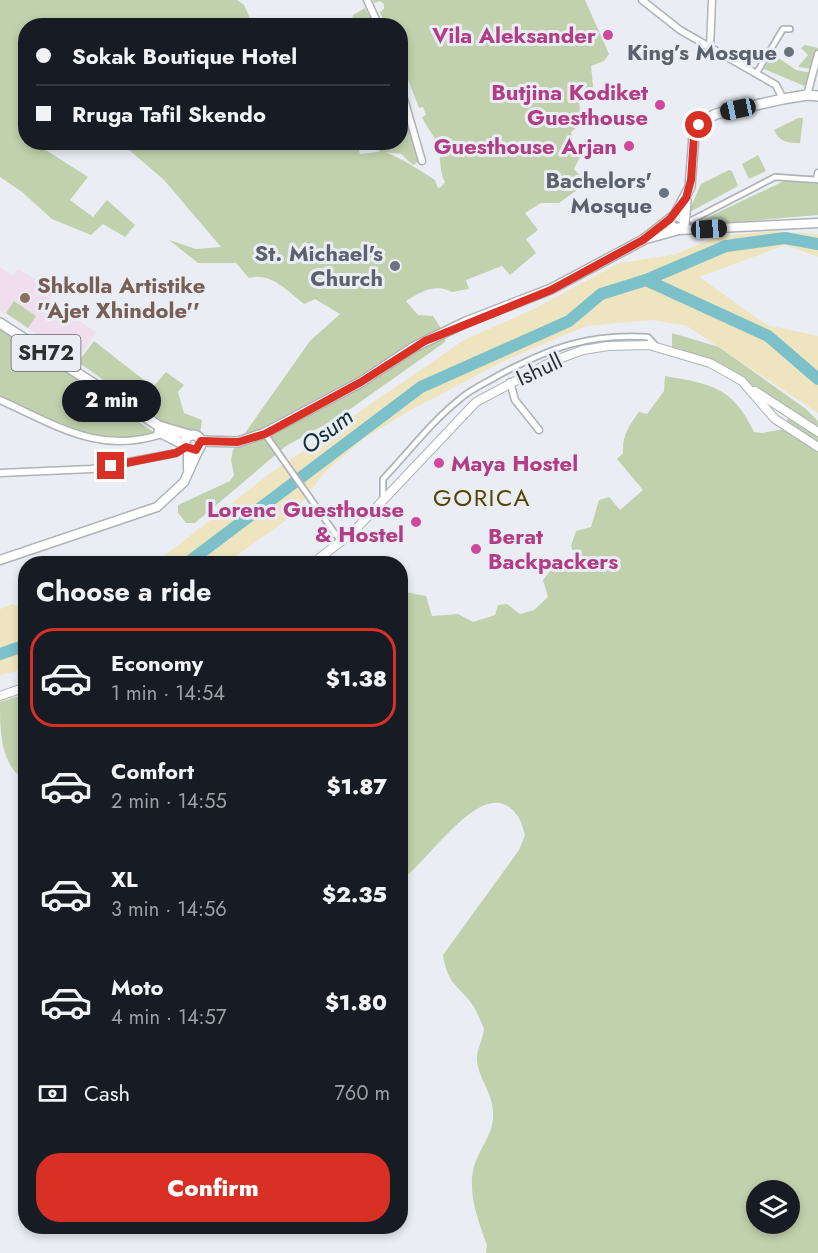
<!DOCTYPE html>
<html lang="en">
<head>
<meta charset="utf-8">
<style>
	:root { --surface:#171b24; --page:#242831; --text:#f1f3f6; --muted:#9ea1a6; --line:#363941; --accent:#d93025 }
	body { margin:0; font-family:Jost,sans-serif; background:var(--page); color:var(--text); height:100vh; display:flex; flex-direction:column; font-size:22px; white-space:nowrap }
	* { box-sizing:border-box; margin:0 }
	p { font-size:20px; color:var(--muted) }
	.icon { flex:none; width:33px; height:33px; fill:none; stroke:currentColor; stroke-width:2; stroke-linecap:round; stroke-linejoin:round }
	.map { position:relative; flex:1; overflow:hidden }
	.drawer { position:absolute; left:18px; top:556px; width:390px; height:678px; display:flex; flex-direction:column; background:var(--surface); border-radius:24px; box-shadow:0 3px 9px #0003 }
	.drawer>* { flex:none }
	.top-card { position:absolute; left:18px; top:18px; width:390px; height:132px; border-radius:24px; box-shadow:0 3px 9px #0003; display:grid; align-content:center; height:132px; padding:0 18px; background:var(--surface) }
	.tools { position:absolute; left:746px; top:1180px; display:grid; gap:12px }
	.tools a { display:grid; place-items:center; width:54px; height:54px; border-radius:50%; background:var(--surface); box-shadow:0 3px 9px #0003; font-size:30px }
	.end { position:absolute; width:27px; height:27px; margin:-14px; border:8px solid #d93025; background:#fff; box-shadow:0 0 0 3px #fff }
	.from { border-radius:50% }
	.bubble { position:absolute; height:42px; border-radius:21px; background:var(--surface); box-shadow:0 3px 9px #0003; font-size:20px; font-weight:800; line-height:42px; text-align:center }
	.car { position:absolute; width:18px; height:36px; margin:-18px -9px; border-radius:8px; box-shadow:0 0 4px 2px #0007; background:linear-gradient(#222 24%,#8ab4d8 0 40%,#222 0 76%,#8ab4d8 0 86%,#222 0) }
	.top-card b { display:flex; align-items:center; gap:21px; height:57px; font-size:22px }
	.top-card b+b { border-top:2px solid var(--line) }
	.top-card i { width:15px; height:15px; background:var(--text) }
	ul { padding:0; list-style:none }
	li { display:flex; align-items:center; gap:18px; height:99px; margin:0 12px 9px; padding:0 6px; border:3px solid transparent; border-radius:24px }
	li div { flex:1 }
	li b { display:block; font-size:22px }
	li em { font-style:normal; font-weight:800 }
	li.on { border-color:var(--accent) }
	li>.icon { width:54px; height:54px; stroke-width:1.5 }
	h2 { padding:0 18px; font-size:27px; line-height:72px }
	.pay { display:flex; align-items:center; gap:15px; height:66px; padding:0 18px; font-size:22px }
	.pay p { margin-inline-start:auto }
	.action { display:flex; gap:12px; margin-top:auto; padding:12px 18px }
	.action a { flex:1; height:69px; border-radius:24px; background:var(--accent); color:#fff; font-size:24px; font-weight:800; line-height:69px; text-align:center }
	.map>svg:first-child { display:block }
	.education { fill:#f0dded }
	.green { fill:#c1d1ad; fill-rule:evenodd }
	.sand { fill:#eee4bf }
	.lines { fill:none; stroke-linecap:round; stroke-linejoin:round }
	.river { stroke:#7cc0ca; stroke-width:12 }
	.pedestrian-casing { stroke:#afb3b8; stroke-width:8 }
	.minor-casing { stroke:#afb3b8; stroke-width:9 }
	.tertiary-casing { stroke:#afb3b8; stroke-width:10 }
	.secondary-casing { stroke:#afb3b8; stroke-width:11 }
	.primary-casing { stroke:#afb3b8; stroke-width:12 }
	.pedestrian { stroke:#fff; stroke-width:4.5 }
	.minor { stroke:#fff; stroke-width:6 }
	.tertiary { stroke:#fff; stroke-width:8 }
	.secondary { stroke:#fff; stroke-width:8 }
	.primary { stroke:#fff; stroke-width:9 }
	.route { stroke:#d93025; stroke-width:8 }
	.hotel-dot { fill:#d1479c; stroke:#eaeef4; stroke-width:2 }
	.worship-dot { fill:#6b7280; stroke:#eaeef4; stroke-width:2 }
	.education-dot { fill:#8d6e63; stroke:#eaeef4; stroke-width:2 }
	.labels { text-anchor:middle; stroke-width:6; stroke-linejoin:round; paint-order:stroke }
	.shield { fill:#eaeef4; stroke:#66686c; stroke-width:1.5 }
	.shield-label { font-size:21px; font-weight:bold; fill:#2e2f31 }
	.hotel-label { font-size:22px; font-weight:bold; fill:#b23c85; stroke:#eaeef4; text-anchor:end }
	.worship-label { font-size:22px; font-weight:bold; fill:#5b616d; stroke:#eaeef4; text-anchor:end }
	.education-label { font-size:22px; font-weight:bold; fill:#785e54; stroke:#eaeef4; text-anchor:start }
	.street-label { font-size:22px; fill:#2e2f31; stroke:#eaeef4 }
	.water-label { font-size:24px; font-style:italic; fill:#103237; stroke:#eaeef4 }
	.neighbourhood-label { font-size:24px; letter-spacing:1.5px; fill:#554502; stroke:#eaeef4 }
</style>
</head>
<body>
<div class="map">
<svg width="818" height="1253" viewBox="0 0 818 1253">
	<rect width="100%" height="100%" fill="#eaeef4"/>
	<path class="education" d="M 0,267 L 13,276 L 18,269 L 35,279 L 34,282 L 52,295 L 49,301 L 96,332 L 77,361 L 0,310 Z"/>
	<g class="green">
		<path d="M 0,0 L 237,0 L 244,5 L 253,25 L 26,26 L 26,142 L 39,143 L 38,145 L 88,177 L 70,200 L 93,217 L 107,200 L 135,225 L 125,237 L 103,224 L 91,235 L 52,219 L 22,192 L 0,177 Z"/>
		<path d="M 373,0 L 585,0 L 609,54 L 604,61 L 591,66 L 594,95 L 579,98 L 581,124 L 571,132 L 574,151 L 582,153 L 574,169 L 587,183 L 559,203 L 541,203 L 525,213 L 538,230 L 526,239 L 536,253 L 510,275 L 502,266 L 466,280 L 469,289 L 452,292 C 435,283 421,292 406,301 L 418,315 L 433,316 L 446,336 L 445,342 L 339,417 L 286,446 L 195,523 L 186,523 L 178,513 L 178,505 L 230,481 L 234,475 L 231,460 L 233,450 L 310,341 L 340,314 L 315,299 L 304,304 C 287,291 271,272 249,278 L 236,263 L 198,263 L 169,240 L 196,249 L 221,247 L 164,180 L 121,143 L 356,142 L 360,154 C 363,154 377,152 380,151 L 375,143 L 400,142 L 401,92 L 420,161 L 413,165 L 401,154 L 385,152 C 403,159 418,169 435,180 L 438,188 L 441,187 L 445,182 C 439,172 441,157 438,146 C 435,136 426,127 422,117 L 426,115 L 423,107 L 419,108 L 404,69 L 407,63 L 401,60 L 400,26 L 386,25 L 380,12 L 384,9 L 384,4 L 380,1 L 374,3 Z"/>
		<path d="M 365,8 L 374,25 L 350,25 L 353,15 Z"/>
		<path d="M 805,45 L 818,48 L 812,69 L 798,67 L 808,55 L 801,48 Z"/>
		<path d="M 773,54 L 796,70 L 811,73 L 807,87 L 764,69 Z"/>
		<path d="M 798,118 L 803,118 L 800,143 C 788,143 779,142 774,130 Z"/>
		<path d="M 758,155 L 766,171 L 749,179 L 742,164 Z"/>
		<path d="M 729,170 L 732,171 L 738,186 L 688,213 L 701,184 Z"/>
		<path d="M 784,181 L 818,184 L 818,215 L 702,225 L 702,220 Z"/>
		<path d="M 14,301 L 36,316 L 28,328 L 6,313 Z"/>
		<path d="M 0,327 L 87,384 L 91,389 L 155,433 C 99,451 50,417 0,396 Z"/>
		<path d="M 672,333 L 719,347 L 806,409 L 818,421 L 818,1253 L 486,1253 L 487,1245 C 477,1218 464,1184 478,1156 C 485,1141 494,1130 493,1113 C 493,1093 479,1080 477,1061 C 476,1051 483,1039 484,1029 C 481,1022 478,1014 474,1007 C 459,984 448,987 443,955 L 519,850 L 525,835 C 523,829 521,819 516,814 C 484,771 427,865 401,880 L 400,591 L 426,596 L 432,616 L 458,614 L 473,622 L 495,615 L 498,605 L 507,604 L 520,614 L 534,610 L 548,597 L 543,580 L 550,571 L 570,568 L 575,557 L 571,546 L 576,531 L 591,527 L 599,500 L 609,497 L 620,510 L 643,490 L 617,459 L 623,453 C 622,436 629,425 639,412 L 647,414 L 664,391 L 665,376 C 711,384 733,387 754,432 L 762,433 L 784,429 L 790,413 L 726,368 L 672,349 ZM 756,1191 L 789,1191 L 789,1224 L 756,1224 Z"/>
		<path d="M 94,341 L 153,387 L 166,372 L 184,385 L 178,392 L 184,413 L 202,420 L 200,435 L 163,422 L 78,362 Z"/>
		<path d="M 25,694 L 26,694 L 25,780 C 0,765 0,731 0,702 Z"/>
	</g>
	<g class="sand">
		<path d="M 772,231 L 818,234 L 818,257 L 785,245 L 699,277 L 767,325 L 818,336 L 818,413 L 687,326 L 652,320 L 586,326 L 506,360 L 409,411 L 363,439 L 323,474 L 292,516 L 225,564 L 154,564 L 269,474 L 464,340 L 532,310 L 619,263 L 673,255 L 720,236 Z"/>
		<path d="M 13,604 L 25,613 L 25,669 L 0,675 L 0,609 Z"/>
	</g>
	<g class="lines">
		<g class="river">
			<path d="M 646,280 L 726,246 L 785,238 L 818,244"/>
			<path d="M 186,564 L 421,387 L 569,321 L 601,294 L 646,280 L 768,336 L 818,379"/>
			<path d="M 0,654 L 26,645"/>
		</g>
		<g class="pedestrian-casing">
			<g id="pedestrian">
				<path d="M 756,74 L 783,29 L 790,29"/>
				<path d="M 692,220 L 775,177 L 818,180"/>
				<path d="M 265,434 L 341,542"/>
				<path d="M 383,500 L 383,479 C 408,453 431,422 460,399 C 471,389 486,383 499,375 C 550,348 589,333 648,337 L 657,347"/>
			</g>
		</g>
		<g class="minor-casing">
			<g id="minor">
				<path d="M 367,0 L 379,26"/>
				<path d="M 642,0 L 680,30 L 776,85 L 783,99"/>
				<path d="M 710,49 L 712,0"/>
				<path d="M 400,85 L 422,161"/>
				<path d="M 807,95 L 818,54"/>
				<path d="M 817,179 L 818,173"/>
				<path d="M 510,382 L 515,400 L 539,430"/>
				<path d="M 0,400 C 56,425 99,455 162,434"/>
				<path d="M 0,473 L 91,469 L 176,453 L 186,447"/>
			</g>
		</g>
		<g class="tertiary-casing">
			<g id="tertiary">
				<path d="M 755,391 L 818,432"/>
				<path d="M 312,564 L 353,532 L 476,402 L 553,361 L 583,350 L 608,346 L 649,345 L 710,363 L 742,381 L 775,419 L 818,447"/>
				<path d="M 0,696 L 26,687"/>
			</g>
		</g>
		<g class="secondary-casing">
			<g id="secondary">
				<path d="M 678,230 L 818,223"/>
				<path d="M 188,469 L 188,450"/>
				<path d="M 0,560 L 157,507 L 184,482 L 199,449"/>
			</g>
		</g>
		<g class="primary-casing">
			<g id="primary">
				<path d="M 675,215 L 690,187 L 694,136 L 703,121 L 716,114 L 783,99 L 807,95 L 818,96"/>
				<path d="M 684,219 L 675,215 L 670,219 L 670,224 L 675,229 L 684,227 L 686,201"/>
				<path d="M 648,238 L 677,230"/>
				<path d="M 0,323 L 159,426 L 189,435"/>
				<path d="M 159,432 L 185,445"/>
				<circle cx="193" cy="443" r="8"/>
				<path d="M 201,441 L 238,442 L 265,433 L 361,382 L 414,347 L 466,322 L 551,289 L 643,240 L 670,219"/>
			</g>
		</g>
		<use href="#pedestrian" class="pedestrian"/>
		<use href="#minor" class="minor"/>
		<use href="#tertiary" class="tertiary"/>
		<use href="#secondary" class="secondary"/>
		<use href="#primary" class="primary"/>
	</g>
	<g class="lines">
		<path class="route" d="M 111,466 L 176,453 L 186,447 L 196,450 L 201,441 L 238,442 L 265,434 L 361,382 L 425,341 L 551,290 L 643,240 L 670,219 L 686,198 L 691,180 L 694,136 L 699,125"/>
	</g>
	<g class="hotel-dot">
		<circle cx="608" cy="35" r="6"/>
		<circle cx="660" cy="105" r="6"/>
		<circle cx="629" cy="146" r="6"/>
		<circle cx="439" cy="463" r="6"/>
		<circle cx="416" cy="522" r="6"/>
		<circle cx="476" cy="549" r="6"/>
	</g>
	<g class="worship-dot">
		<circle cx="789" cy="52" r="6"/>
		<circle cx="664" cy="193" r="6"/>
		<circle cx="395" cy="266" r="6"/>
	</g>
	<circle class="education-dot" cx="25" cy="298" r="6"/>
	<g class="labels">
		<rect class="shield" x="11.5" y="335" width="69" height="36" rx="4.5"/>
		<g class="shield-label">
			<text x="46" y="360">SH72</text>
		</g>
		<g class="hotel-label">
			<text x="596" y="43">Vila Aleksander</text>
			<text x="648" y="100">Butjina Kodiket<tspan x="648" dy="25">Guesthouse</tspan></text>
			<text x="617" y="154">Guesthouse Arjan</text>
			<text x="451" y="471" text-anchor="start">Maya Hostel</text>
			<text x="404" y="517">Lorenc Guesthouse<tspan x="404" dy="25">&amp; Hostel</tspan></text>
			<text x="488" y="544" text-anchor="start">Berat<tspan x="488" dy="25">Backpackers</tspan></text>
		</g>
		<g class="worship-label">
			<text x="777" y="60">King’s Mosque</text>
			<text x="652" y="188">Bachelors'<tspan x="652" dy="25">Mosque</tspan></text>
			<text x="383" y="261">St. Michael's<tspan x="383" dy="25">Church</tspan></text>
		</g>
		<g class="education-label">
			<text x="37" y="293">Shkolla Artistike<tspan x="37" dy="25">''Ajet Xhindole''</tspan></text>
		</g>
		<g class="street-label">
			<text transform="translate(539 369) rotate(-25)" y="8">Ishull</text>
		</g>
		<g class="water-label">
			<text transform="translate(327 431) rotate(-37)" y="8">Osum</text>
		</g>
		<g class="neighbourhood-label">
			<text x="482" y="506">GORICA</text>
		</g>
	</g>
</svg>
<div class="tools">
<a><svg class="icon" aria-label="layers" viewBox="0 0 24 24"><path d="M12 4l9 5-9 5-9-5zM3 14l9 5 9-5"/></svg></a>
</div>
<i class="end from" style="left:699px;top:125px"></i>
<i class="end" style="left:111px;top:466px"></i>
<div class="bubble" style="left:62px;top:380px;width:99px">2 min</div>
<i class="car" style="left:738px;top:109px;rotate:258deg"></i>
<i class="car" style="left:709px;top:229px;rotate:87deg"></i>
<div class="top-card">
<b><i class="from"></i>Sokak Boutique Hotel</b>
<b><i></i>Rruga Tafil Skendo</b>
</div>
<section class="drawer">
<h2>Choose a ride</h2>
<ul>
<li class="on"><svg class="icon" aria-label="car" viewBox="0 0 24 24"><path d="M5 17H2v-5l4-1 3-4h7l3 4 3 1v5h-3M9 17h6M6 11h13"/><circle cx="7" cy="17" r="2"/><circle cx="17" cy="17" r="2"/></svg><div><b>Economy</b><p>1 min · 14:54</p></div><em>$1.38</em></li>
<li><svg class="icon" aria-label="car" viewBox="0 0 24 24"><path d="M5 17H2v-5l4-1 3-4h7l3 4 3 1v5h-3M9 17h6M6 11h13"/><circle cx="7" cy="17" r="2"/><circle cx="17" cy="17" r="2"/></svg><div><b>Comfort</b><p>2 min · 14:55</p></div><em>$1.87</em></li>
<li><svg class="icon" aria-label="car" viewBox="0 0 24 24"><path d="M5 17H2v-5l4-1 3-4h7l3 4 3 1v5h-3M9 17h6M6 11h13"/><circle cx="7" cy="17" r="2"/><circle cx="17" cy="17" r="2"/></svg><div><b>XL</b><p>3 min · 14:56</p></div><em>$2.35</em></li>
<li><svg class="icon" aria-label="car" viewBox="0 0 24 24"><path d="M5 17H2v-5l4-1 3-4h7l3 4 3 1v5h-3M9 17h6M6 11h13"/><circle cx="7" cy="17" r="2"/><circle cx="17" cy="17" r="2"/></svg><div><b>Moto</b><p>4 min · 14:57</p></div><em>$1.80</em></li>
</ul>
<div class="pay"><svg class="icon" aria-label="cash" viewBox="0 0 24 24"><path d="M3 7h18v10H3z"/><circle cx="12" cy="12" r="2"/></svg>Cash<p>760 m</p></div>
<div class="action"><a>Confirm</a></div>
</section>
</div>
</body>
</html>
